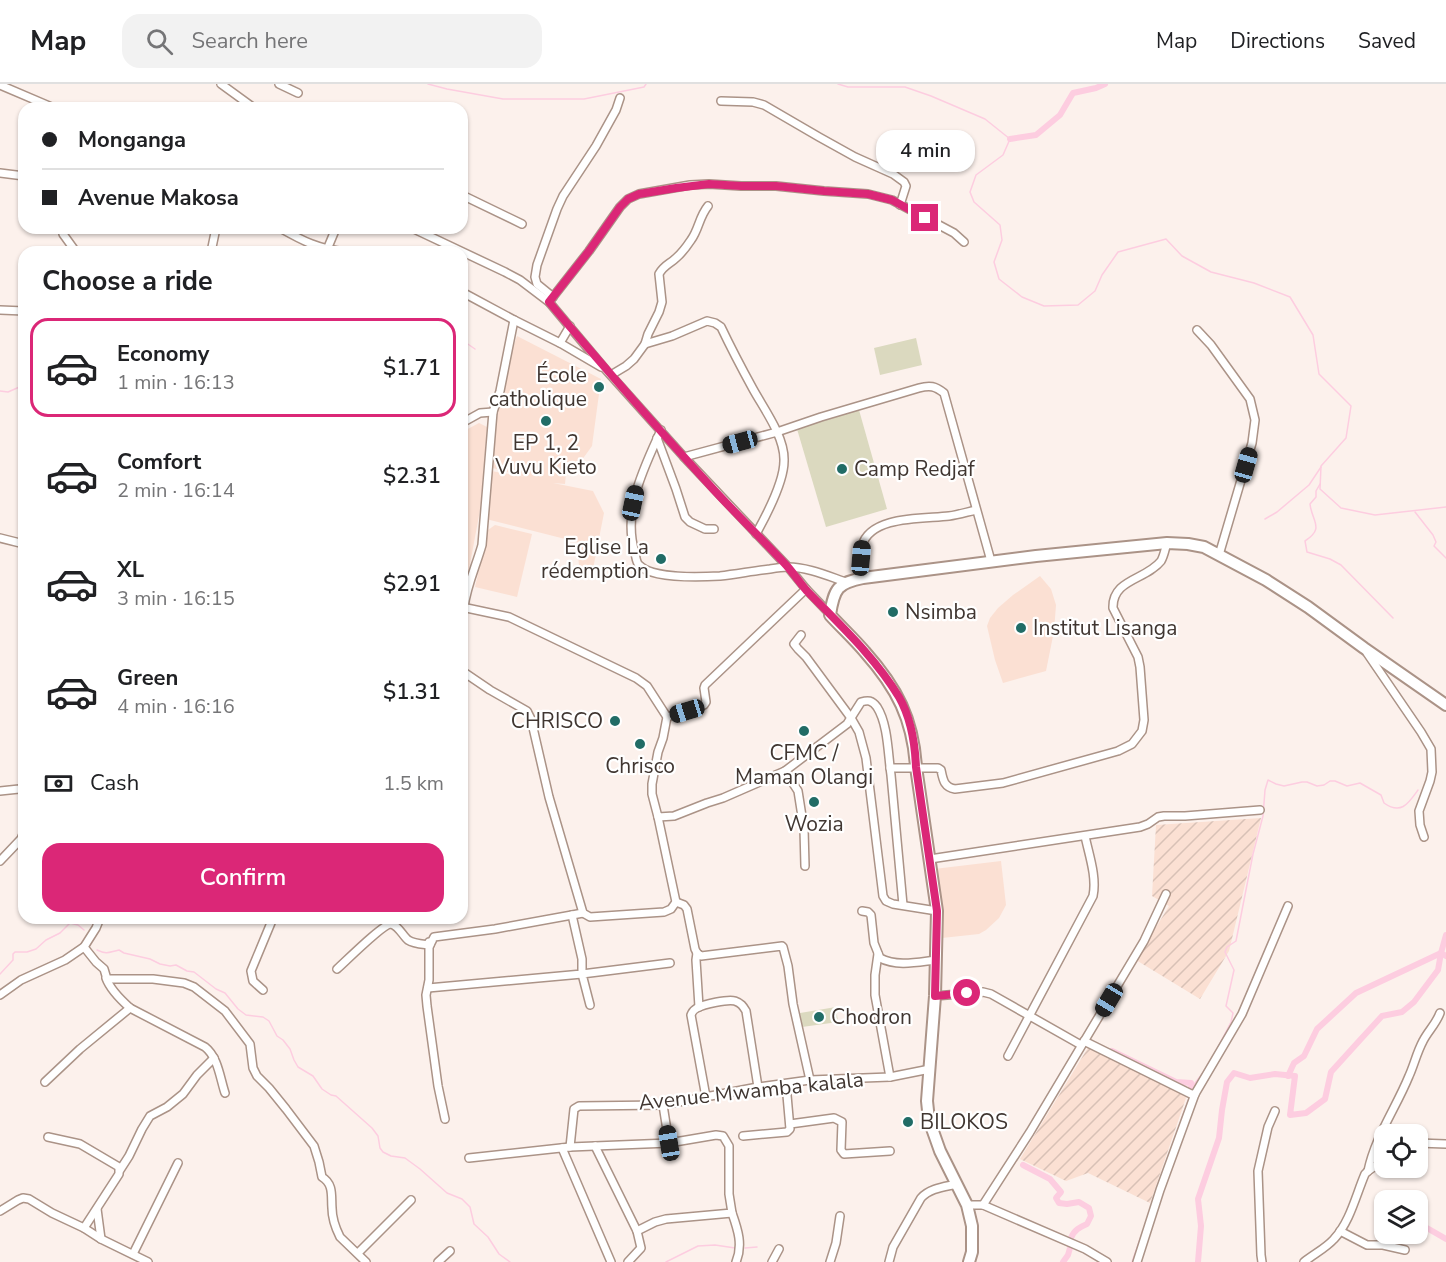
<!DOCTYPE html>
<html lang="en">
<head>
<meta charset="utf-8">
<style>
	:root { --surface:#fff; --page:#f2f2f2; --text:#202124; --muted:#757577; --line:#e0e0e0; --accent:#db2777 }
	body { margin:0; font-family:"Nunito Sans",sans-serif; background:var(--page); color:var(--text); height:100vh; display:flex; flex-direction:column; font-size:22px; white-space:nowrap }
	* { box-sizing:border-box; margin:0 }
	p { font-size:20px; color:var(--muted) }
	.icon { flex:none; width:33px; height:33px; fill:none; stroke:currentColor; stroke-width:2; stroke-linecap:round; stroke-linejoin:round }
	.map { position:relative; flex:1; overflow:hidden }
	.drawer { position:absolute; left:18px; top:162px; width:450px; height:678px; display:flex; flex-direction:column; background:var(--surface); border-radius:18px; box-shadow:0 2px 4px #0004 }
	.drawer>* { flex:none }
	.banner { position:absolute; left:18px; top:18px; width:450px; height:132px; border-radius:18px; box-shadow:0 2px 4px #0004; display:grid; align-content:center; height:132px; padding:0 24px; background:var(--surface) }
	.buttons { position:absolute; left:1374px; top:1040px; display:grid; gap:12px }
	.buttons a { display:grid; place-items:center; width:54px; height:54px; border-radius:12px; background:var(--surface); box-shadow:0 2px 4px #0004; font-size:30px }
	.end { position:absolute; width:27px; height:27px; margin:-14px; border:8px solid #db2777; background:#fff; box-shadow:0 0 0 3px #fff }
	.from { border-radius:50% }
	.bubble { position:absolute; height:42px; border-radius:18px; background:var(--surface); box-shadow:0 2px 4px #0004; font-size:20px; font-weight:600; line-height:42px; text-align:center }
	.car { position:absolute; width:18px; height:36px; margin:-18px -9px; border-radius:8px; box-shadow:0 0 4px 2px #0007; background:linear-gradient(#222 24%,#8ab4d8 0 40%,#222 0 76%,#8ab4d8 0 86%,#222 0) }
	.banner b { display:flex; align-items:center; gap:21px; height:57px; font-size:22px }
	.banner b+b { border-top:2px solid var(--line) }
	.banner i { width:15px; height:15px; background:var(--text) }
	ul { padding:0; list-style:none }
	li { display:flex; align-items:center; gap:18px; height:99px; margin:0 12px 9px; padding:0 12px; border:3px solid transparent; border-radius:18px }
	li div { flex:1 }
	li b { display:block; font-size:22px }
	li em { font-style:normal; font-weight:600 }
	li.current { border-color:var(--accent) }
	li>.icon { width:54px; height:54px; stroke-width:1.5 }
	h2 { padding:0 24px; font-size:27px; line-height:72px }
	.pay { display:flex; align-items:center; gap:15px; height:66px; padding:0 24px; font-size:22px }
	.pay p { margin-inline-start:auto }
	.action { display:flex; gap:12px; margin-top:auto; padding:12px 24px }
	.action a { flex:1; height:69px; border-radius:18px; background:var(--accent); color:#fff; font-size:24px; font-weight:600; line-height:69px; text-align:center }
	header { display:flex; align-items:center; gap:36px; box-sizing:border-box; height:84px; padding:0 30px; background:var(--surface); border-bottom:2px solid var(--line) }
	header strong { font-size:28px }
	nav { display:flex; gap:33px; margin-inline-start:auto; font-size:21px }
	.search { width:420px; height:54px; background:var(--page); display:flex; align-items:center; gap:15px; box-sizing:border-box; padding:0 21px; border-radius:18px; color:var(--muted); font-size:22px }
	.map>svg:first-child { display:block }
	.built { fill:#fbe0d3 }
	.industrial { fill:url(#industrial-furrows) }
	.pitch { fill:#dbd9bf }
	.lines { fill:none; stroke-linecap:round; stroke-linejoin:round }
	.stream { stroke:#fdcde0; stroke-width:1.5 }
	.canal { stroke:#fdcde0; stroke-width:6 }
	.minor-casing { stroke:#ab9387; stroke-width:10 }
	.highway-casing { stroke:#ab9387; stroke-width:14 }
	.minor { stroke:#fff; stroke-width:7 }
	.highway { stroke:#fff; stroke-width:10 }
	.route { stroke:#db2777; stroke-width:8 }
	.poi-dot { fill:#216c66; stroke:#fff; stroke-width:2 }
	.labels { text-anchor:middle; stroke-width:4.5; stroke-linejoin:round; paint-order:stroke }
	.poi-label { font-size:21px; fill:#403631; stroke:#fff; text-anchor:start }
	.street-label { font-size:21px; fill:#403631; stroke:#fff }
</style>
</head>
<body>
<header>
<strong>Map</strong>
<div class="search"><svg class="icon" aria-label="search" viewBox="0 0 24 24"><circle cx="10" cy="10" r="6"/><path d="M15 15l6 6"/></svg>Search here</div>
<nav><a>Map</a><a>Directions</a><a>Saved</a></nav>
</header>
<div class="map">
<svg width="1446" height="1178" viewBox="0 0 1446 1178">
	<defs>
		<pattern id="industrial-furrows" width="10" height="10" patternUnits="userSpaceOnUse" patternTransform="scale(1.5)"><rect width="10" height="10" fill="#fbe0d3"/><path d="M-1 1l2-2M0 10L10 0M9 11l2-2" fill="none" stroke="#d8c1b6"/></pattern>
	</defs>
	<rect width="100%" height="100%" fill="#fcf1ec"/>
	<g class="built">
		<path d="M 517,252 L 601,295 L 592,362 L 579,380 L 567,378 L 565,400 L 553,399 L 593,407 L 604,429 L 593,485 L 579,482 L 577,458 L 486,435 L 491,387 L 526,393 L 493,384 L 494,352 L 499,322 L 510,272 Z"/>
		<path d="M 479,339 L 487,343 L 480,426 L 468,491 L 462,490 L 462,348 Z"/>
		<path d="M 495,441 L 532,450 L 517,513 L 475,503 L 488,446 Z"/>
		<path d="M 1040,492 L 1051,505 L 1056,521 L 1054,547 L 1046,587 L 1003,599 L 995,576 L 987,542 L 990,534 L 998,524 L 1013,511 Z"/>
		<path d="M 1001,777 L 1006,821 L 999,834 L 986,846 L 979,850 L 942,854 L 934,785 Z"/>
	</g>
	<g class="industrial">
		<path d="M 1261,734 L 1229,867 L 1200,915 L 1136,876 L 1169,822 L 1152,812 L 1156,741 Z"/>
		<path d="M 1089,962 L 1187,1011 L 1150,1119 L 1088,1089 L 1066,1097 L 1020,1075 Z"/>
	</g>
	<g class="pitch">
		<path d="M 916,254 L 922,281 L 880,291 L 874,264 Z"/>
		<path d="M 859,326 L 887,425 L 826,443 L 797,345 Z"/>
		<path d="M 836,923 L 838,938 L 802,943 L 800,929 Z"/>
	</g>
	<g class="lines">
		<g class="stream">
			<path d="M 428,0 L 447,5 L 503,15 L 584,15 L 644,3 L 646,0"/>
			<path d="M 838,0 L 848,3 L 905,3 L 931,12 L 985,35 L 1010,55 L 1003,71 L 976,91 L 970,108 L 974,118 L 1000,141 L 1002,156 L 994,178 L 999,195 L 1022,213 L 1044,222 L 1078,221 L 1095,207 L 1102,191 L 1118,168 L 1166,155 L 1182,172 L 1211,188 L 1254,199 L 1290,213 L 1313,251 L 1319,290 L 1351,322 L 1346,354 L 1321,382 L 1320,405 L 1341,424 L 1375,431 L 1446,423"/>
			<path d="M 462,256 L 475,265"/>
			<path d="M 0,307 L 8,308 L 24,301"/>
			<path d="M 1320,400 L 1316,407 L 1316,413 L 1310,420 C 1312,438 1325,444 1305,457 L 1307,468 L 1330,475 L 1341,481 L 1393,534"/>
			<path d="M 1415,428 L 1433,451 L 1436,458 L 1434,462 L 1446,474"/>
			<path d="M 1265,435 L 1277,428 L 1309,401 L 1321,383"/>
			<path d="M 97,866 C 108,871 109,868 119,866 L 124,869 L 150,875 L 160,880 L 170,882 L 176,881 L 187,887 L 194,888 L 216,905 L 225,909 L 238,925 L 246,931 L 263,933 L 269,937 L 277,952 L 283,956 L 290,965 L 294,976 L 298,983 L 313,992 L 322,1005 L 331,1011 L 336,1012 L 372,1044 L 378,1052 L 380,1064 L 383,1068 L 391,1072 L 405,1074 L 420,1085 L 447,1109 L 462,1115 L 470,1123 L 474,1140 L 488,1153 L 499,1170 L 510,1178"/>
			<path d="M 0,890 L 13,876 L 13,870 L 15,868 L 27,868 L 36,865 L 46,856 L 60,849 L 70,839 L 78,841 L 84,846"/>
			<path d="M 1213,973 L 1231,938 L 1233,929 L 1226,922 L 1234,886 L 1225,868 L 1227,863 L 1236,857 L 1253,770 L 1263,732 L 1265,706 L 1268,696 L 1276,700 L 1284,702 L 1302,698 L 1307,698 L 1317,702 L 1324,701 L 1330,697 L 1335,697 L 1347,702 L 1360,699 L 1381,711 L 1384,719 C 1401,731 1408,720 1418,706"/>
			<path d="M 1193,1007 L 1195,999 L 1206,985"/>
			<path d="M 1157,1105 L 1189,1014"/>
			<path d="M 745,1164 L 757,1163"/>
			<path d="M 666,1178 L 698,1162 L 715,1161 L 735,1164"/>
			<path d="M 1132,1178 L 1149,1130"/>
		</g>
		<g class="canal">
			<path d="M 1010,55 L 1036,51 L 1060,31 L 1073,9 L 1096,4 L 1105,0"/>
			<path d="M 1112,967 L 1176,998 L 1191,999 L 1191,1010"/>
			<path d="M 1288,992 L 1294,979 L 1304,972 L 1317,945 L 1356,909 L 1441,869 L 1446,872"/>
			<path d="M 1023,1081 L 1050,1095 L 1061,1108 L 1056,1114 L 1059,1119 L 1067,1120 L 1079,1118 L 1089,1124 L 1091,1132 L 1087,1140 C 1080,1143 1074,1146 1071,1154"/>
			<path d="M 1418,1144 L 1427,1144 L 1446,1155"/>
			<path d="M 1398,1159 L 1404,1149"/>
			<path d="M 1063,1178 L 1068,1171 L 1070,1164"/>
			<path d="M 1198,1178 L 1201,1142 L 1198,1115 L 1219,1054 L 1222,1026 L 1227,998 L 1234,989 L 1250,994 L 1275,990 L 1295,992 L 1290,1031 L 1306,1029 L 1325,1015 L 1331,988 L 1360,956 L 1382,932 L 1402,928 L 1414,918 L 1438,886 L 1441,869 L 1446,851"/>
		</g>
		<g class="minor-casing">
			<g id="minor">
				<path d="M 221,0 L 254,24"/>
				<path d="M 279,0 L 298,9"/>
				<path d="M 0,1 L 54,24"/>
				<path d="M 721,17 L 753,18 L 764,21 L 819,53 L 855,73 L 893,90 L 904,98 L 906,102 L 900,121"/>
				<path d="M 0,89 L 24,92"/>
				<path d="M 462,111 L 522,140"/>
				<path d="M 62,144 L 63,150 L 76,168"/>
				<path d="M 280,144 C 303,157 318,165 346,168"/>
				<path d="M 412,144 L 505,188 L 520,196 L 549,218 L 606,286 L 684,373 L 788,483 L 806,505 L 830,530"/>
				<path d="M 211,168 L 216,144"/>
				<path d="M 326,168 L 336,144"/>
				<path d="M 462,208 L 514,236 L 560,259 L 601,283"/>
				<path d="M 553,213 L 537,200 L 535,193 L 537,181 L 557,125 L 563,112 L 596,62 L 616,26 L 620,14"/>
				<path d="M 549,218 L 589,167 L 620,123 L 628,115 L 639,110 L 690,101 L 709,100 L 741,102 L 776,102 L 824,107 L 868,110 L 892,116 L 954,149 L 964,158"/>
				<path d="M 0,226 L 24,227"/>
				<path d="M 1197,246 L 1211,261 L 1250,315 L 1255,336 L 1252,359 L 1219,471"/>
				<path d="M 560,259 L 570,242"/>
				<path d="M 645,260 L 672,252 L 707,237 L 715,239 L 721,243 C 731,264 742,285 753,305 C 764,325 785,353 784,377 C 784,397 766,432 756,450"/>
				<path d="M 611,291 L 626,282 L 634,275 L 645,260 L 648,250 L 659,228 L 662,218 L 659,190 C 664,181 670,180 676,174 C 682,169 687,162 691,156 C 699,145 699,133 708,122"/>
				<path d="M 462,339 L 480,329 L 493,328"/>
				<path d="M 661,346 C 644,384 622,426 635,469 C 636,473 636,478 639,481 C 652,495 702,493 720,492 C 737,490 753,487 770,485 C 776,484 782,483 788,483 C 807,483 828,492 846,498"/>
				<path d="M 657,354 L 676,405 L 685,433 L 690,438 L 705,445 L 714,445"/>
				<path d="M 684,373 L 777,348 L 821,333 L 919,304 C 930,301 935,302 944,309 L 991,477"/>
				<path d="M 0,454 L 24,460"/>
				<path d="M 863,494 C 862,484 859,472 862,462 C 870,431 925,435 949,432 C 958,431 967,428 976,426"/>
				<path d="M 462,523 L 509,533 L 636,594 L 647,602 L 667,633 L 663,654 L 658,668 L 652,700 L 652,710 L 658,733 L 674,732 L 707,719 L 723,714 L 785,687 L 847,640 L 861,618 C 868,616 872,616 877,623 C 888,640 888,670 891,691 C 895,734 899,777 903,821"/>
				<path d="M 464,523 C 467,501 476,482 482,461 L 493,328 L 500,307 L 514,236"/>
				<path d="M 801,551 L 794,560 L 798,565 L 806,573 L 851,634 L 859,648 L 866,674 L 883,812 L 886,817 L 893,820 L 937,827"/>
				<path d="M 1367,569 L 1421,648 L 1431,665 L 1432,688 L 1430,697 L 1419,727 L 1420,741 L 1424,753"/>
				<path d="M 462,587 L 490,606 L 527,627 L 531,635 L 549,713 L 583,829 L 590,833 L 664,828 L 671,825 L 676,818 L 658,733"/>
				<path d="M 667,633 L 704,621 L 706,618 L 704,604 L 705,601 L 806,505"/>
				<path d="M 890,684 L 938,684 L 941,686 C 943,696 944,703 955,705 L 1003,699 L 1118,667 L 1132,660 L 1142,647 L 1144,636 L 1140,583 L 1138,573 L 1113,524 C 1112,495 1146,496 1161,477 C 1164,472 1165,465 1167,459"/>
				<path d="M 785,687 L 798,707 L 804,745 L 805,782"/>
				<path d="M 0,707 L 19,705 L 24,703"/>
				<path d="M 930,775 L 1140,743 L 1148,740 L 1158,733 L 1164,732 L 1185,732 L 1260,726"/>
				<path d="M 0,777 L 21,755 L 24,748"/>
				<path d="M 676,818 L 684,821 L 687,825 L 695,865 L 697,869 L 701,872 L 782,862 L 783,863 L 788,882 L 793,920 L 810,996"/>
				<path d="M 862,827 L 868,828 L 871,831 L 874,859 L 880,874 C 897,883 918,878 936,876"/>
				<path d="M 84,863 L 96,878 L 104,885 L 107,895 L 153,895 L 184,899 L 194,903 L 225,927 L 250,960 L 253,984 L 257,992 L 269,1004 L 286,1025 L 314,1062 L 319,1078 L 322,1093 C 334,1100 331,1113 332,1124 C 332,1133 336,1145 340,1153 L 366,1178"/>
				<path d="M 697,869 L 696,876 L 699,923"/>
				<path d="M 878,870 L 875,891 L 875,911 L 890,993"/>
				<path d="M 337,885 C 346,877 383,840 391,840 C 398,841 403,852 408,856 C 414,860 423,860 430,861"/>
				<path d="M 106,894 C 110,905 121,916 130,924 L 205,963 C 218,973 220,994 225,1009"/>
				<path d="M 428,904 L 582,890 L 582,875 L 572,831"/>
				<path d="M 263,906 L 253,897 L 251,887 L 273,834"/>
				<path d="M 0,911 L 21,896 L 65,876 L 84,863 L 96,844 L 100,834"/>
				<path d="M 935,912 L 983,908 L 991,910 L 1081,961"/>
				<path d="M 590,921 L 582,890 L 670,879"/>
				<path d="M 1084,957 L 1191,1010 L 1195,1010"/>
				<path d="M 1008,972 L 1093,812 C 1097,793 1089,771 1085,752"/>
				<path d="M 45,998 L 80,965 L 130,924"/>
				<path d="M 706,1013 L 691,931 C 693,927 692,927 697,924 C 704,920 728,915 735,917 C 741,919 743,922 746,927 L 758,1003"/>
				<path d="M 663,1021 L 669,1059"/>
				<path d="M 445,1035 L 438,1002 L 427,922 L 426,911 L 429,896 L 429,858 L 430,861 L 434,853 L 495,845 L 583,829"/>
				<path d="M 790,1040 L 834,1034 L 842,1038 L 841,1066 L 844,1070 L 890,1067"/>
				<path d="M 743,1052 L 787,1048 L 790,1045 L 786,1000"/>
				<path d="M 48,1053 L 80,1060 L 119,1083 L 119,1090 L 84,1144"/>
				<path d="M 1418,1059 L 1446,1060"/>
				<path d="M 595,1062 L 637,1147"/>
				<path d="M 570,1063 L 574,1025 L 579,1022 L 663,1021 L 758,1003 L 810,996 L 890,993 L 930,985"/>
				<path d="M 562,1064 L 611,1178"/>
				<path d="M 469,1074 L 570,1063 L 669,1059 L 716,1051 L 723,1052 L 729,1062 L 729,1110 L 732,1129 L 666,1135 L 655,1138 L 637,1147 L 641,1164 L 628,1178"/>
				<path d="M 120,1086 L 129,1072 L 142,1045 L 150,1032 L 167,1023 L 183,1010 L 197,991 L 214,974"/>
				<path d="M 1368,1087 C 1375,1053 1396,1024 1409,992 C 1414,981 1417,968 1423,957 C 1428,947 1436,940 1440,929"/>
				<path d="M 967,1121 L 983,1121 L 1085,1165 L 1107,1178"/>
				<path d="M 983,1121 L 1030,1048 L 1144,857 L 1166,810"/>
				<path d="M 97,1125 L 101,1155"/>
				<path d="M 0,1127 L 18,1116 L 23,1114 L 29,1115 L 52,1129 L 84,1144 L 101,1155 L 148,1178"/>
				<path d="M 732,1129 C 738,1146 743,1161 736,1178"/>
				<path d="M 1340,1147 L 1367,1161 L 1383,1161 L 1405,1166"/>
				<path d="M 358,1169 L 411,1116"/>
				<path d="M 133,1170 L 178,1079"/>
				<path d="M 438,1178 L 450,1167"/>
				<path d="M 772,1178 L 779,1165"/>
				<path d="M 830,1178 L 836,1159 L 840,1132"/>
				<path d="M 889,1178 L 893,1163 L 921,1114 C 930,1104 944,1103 957,1100"/>
				<path d="M 1137,1178 L 1160,1106 L 1195,1010 L 1242,930 L 1288,822"/>
				<path d="M 1262,1178 L 1261,1171 L 1258,1087 L 1268,1043 L 1275,1027"/>
				<path d="M 1304,1178 C 1314,1170 1326,1164 1334,1155 C 1350,1138 1356,1111 1365,1090 L 1368,1087 L 1384,1076"/>
			</g>
		</g>
		<g class="highway-casing">
			<path id="highway" d="M 969,1178 L 972,1168 L 972,1142 L 967,1121 L 940,1067 L 929,1036 L 927,1017 L 935,912 L 937,827 L 916,683 C 913,635 897,604 865,568 C 854,555 842,544 830,531 C 834,504 838,499 863,494 L 1036,472 L 1167,459 L 1188,460 L 1204,463 L 1266,496 L 1308,523 L 1364,564 L 1446,621"/>
		</g>
		<use href="#minor" class="minor"/>
		<use href="#highway" class="highway"/>
	</g>
	<g class="lines">
		<path class="route" d="M 925,134 L 892,116 L 868,110 L 824,107 L 776,102 L 741,102 L 709,100 L 676,104 L 639,110 L 628,115 L 620,123 L 589,167 L 549,218 C 603,282 658,345 714,406 C 738,432 763,456 787,482 C 794,490 800,499 807,507 C 839,540 875,573 899,613 C 911,634 915,659 916,683 L 937,827 L 935,912 L 967,909"/>
	</g>
	<g class="poi-dot">
		<circle cx="599" cy="303" r="6"/>
		<circle cx="546" cy="337" r="6"/>
		<circle cx="842" cy="385" r="6"/>
		<circle cx="661" cy="475" r="6"/>
		<circle cx="893" cy="528" r="6"/>
		<circle cx="1021" cy="544" r="6"/>
		<circle cx="615" cy="637" r="6"/>
		<circle cx="804" cy="647" r="6"/>
		<circle cx="640" cy="660" r="6"/>
		<circle cx="814" cy="718" r="6"/>
		<circle cx="819" cy="933" r="6"/>
		<circle cx="908" cy="1038" r="6"/>
	</g>
	<g class="labels">
		<g class="poi-label">
			<text x="587" y="298" text-anchor="end">École<tspan x="587" dy="24">catholique</tspan></text>
			<text x="546" y="366" text-anchor="middle">EP 1, 2<tspan x="546" dy="24">Vuvu Kieto</tspan></text>
			<text x="854" y="392">Camp Redjaf</text>
			<text x="649" y="470" text-anchor="end">Eglise La<tspan x="649" dy="24">rédemption</tspan></text>
			<text x="905" y="535">Nsimba</text>
			<text x="1033" y="551">Institut Lisanga</text>
			<text x="603" y="644" text-anchor="end">CHRISCO</text>
			<text x="804" y="676" text-anchor="middle">CFMC /<tspan x="804" dy="24">Maman Olangi</tspan></text>
			<text x="640" y="689" text-anchor="middle">Chrisco</text>
			<text x="814" y="747" text-anchor="middle">Wozia</text>
			<text x="831" y="940">Chodron</text>
			<text x="920" y="1045">BILOKOS</text>
		</g>
		<g class="street-label">
			<text transform="translate(751 1007) rotate(-6)" y="7">Avenue Mwamba kalala</text>
		</g>
	</g>
</svg>
<div class="buttons">
<a><svg class="icon" aria-label="locate" viewBox="0 0 24 24"><circle cx="12" cy="12" r="6"/><path d="M12 2v4M12 18v4M2 12h4M18 12h4"/></svg></a>
<a><svg class="icon" aria-label="layers" viewBox="0 0 24 24"><path d="M12 4l9 5-9 5-9-5zM3 14l9 5 9-5"/></svg></a>
</div>
<i class="end from" style="left:967px;top:909px"></i>
<i class="end" style="left:925px;top:134px"></i>
<div class="bubble" style="left:876px;top:46px;width:99px">4 min</div>
<i class="car" style="left:740px;top:358px;rotate:255deg"></i>
<i class="car" style="left:1246px;top:381px;rotate:16deg"></i>
<i class="car" style="left:633px;top:419px;rotate:12deg"></i>
<i class="car" style="left:861px;top:474px;rotate:5deg"></i>
<i class="car" style="left:687px;top:627px;rotate:253deg"></i>
<i class="car" style="left:1109px;top:916px;rotate:211deg"></i>
<i class="car" style="left:669px;top:1059px;rotate:351deg"></i>
<div class="banner">
<b><i class="from"></i>Monganga</b>
<b><i></i>Avenue Makosa</b>
</div>
<section class="drawer">
<h2>Choose a ride</h2>
<ul>
<li class="current"><svg class="icon" aria-label="car" viewBox="0 0 24 24"><path d="M5 17H2v-5l4-1 3-4h7l3 4 3 1v5h-3M9 17h6M6 11h13"/><circle cx="7" cy="17" r="2"/><circle cx="17" cy="17" r="2"/></svg><div><b>Economy</b><p>1 min · 16:13</p></div><em>$1.71</em></li>
<li><svg class="icon" aria-label="car" viewBox="0 0 24 24"><path d="M5 17H2v-5l4-1 3-4h7l3 4 3 1v5h-3M9 17h6M6 11h13"/><circle cx="7" cy="17" r="2"/><circle cx="17" cy="17" r="2"/></svg><div><b>Comfort</b><p>2 min · 16:14</p></div><em>$2.31</em></li>
<li><svg class="icon" aria-label="car" viewBox="0 0 24 24"><path d="M5 17H2v-5l4-1 3-4h7l3 4 3 1v5h-3M9 17h6M6 11h13"/><circle cx="7" cy="17" r="2"/><circle cx="17" cy="17" r="2"/></svg><div><b>XL</b><p>3 min · 16:15</p></div><em>$2.91</em></li>
<li><svg class="icon" aria-label="car" viewBox="0 0 24 24"><path d="M5 17H2v-5l4-1 3-4h7l3 4 3 1v5h-3M9 17h6M6 11h13"/><circle cx="7" cy="17" r="2"/><circle cx="17" cy="17" r="2"/></svg><div><b>Green</b><p>4 min · 16:16</p></div><em>$1.31</em></li>
</ul>
<div class="pay"><svg class="icon" aria-label="cash" viewBox="0 0 24 24"><path d="M3 7h18v10H3z"/><circle cx="12" cy="12" r="2"/></svg>Cash<p>1.5 km</p></div>
<div class="action"><a>Confirm</a></div>
</section>
</div>
</body>
</html>
